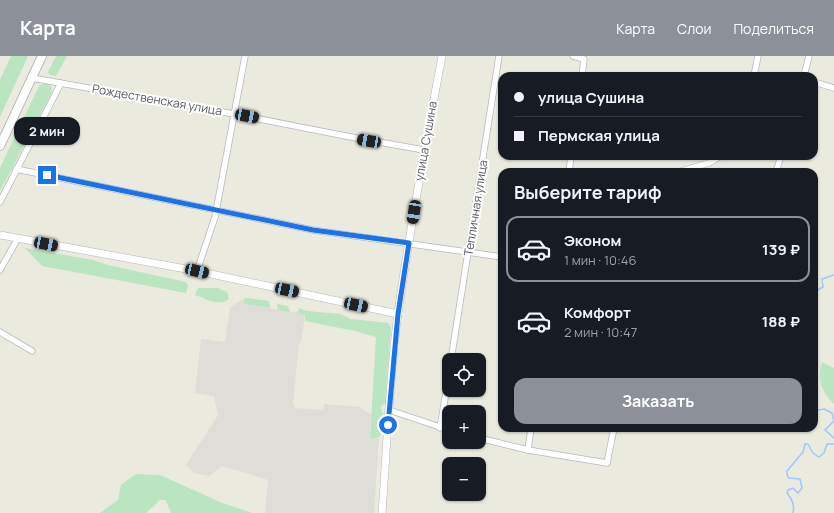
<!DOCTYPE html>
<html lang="ru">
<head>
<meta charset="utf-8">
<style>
	:root { --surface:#171b24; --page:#242831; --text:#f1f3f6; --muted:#9ea1a6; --line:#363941; --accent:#8c9099 }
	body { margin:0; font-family:Manrope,sans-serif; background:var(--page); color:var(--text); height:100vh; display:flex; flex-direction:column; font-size:15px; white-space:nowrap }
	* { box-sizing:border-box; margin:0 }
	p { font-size:13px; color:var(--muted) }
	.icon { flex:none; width:22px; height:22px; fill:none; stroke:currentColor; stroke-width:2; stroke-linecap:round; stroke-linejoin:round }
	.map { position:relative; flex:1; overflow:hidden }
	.panel { position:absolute; left:498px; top:112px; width:320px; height:264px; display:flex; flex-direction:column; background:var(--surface); border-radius:12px; box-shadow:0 1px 3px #0004 }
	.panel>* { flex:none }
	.top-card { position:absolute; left:498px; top:16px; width:320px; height:88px; border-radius:12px; box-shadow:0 1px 3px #0004; display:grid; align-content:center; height:88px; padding:0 16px; background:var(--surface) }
	.fabs { position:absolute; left:442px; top:297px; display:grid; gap:8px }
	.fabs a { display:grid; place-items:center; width:44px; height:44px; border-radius:8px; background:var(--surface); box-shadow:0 1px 3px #0004; font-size:20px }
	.end { position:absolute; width:18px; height:18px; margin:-9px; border:5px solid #1a73e8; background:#fff; box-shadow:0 0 0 2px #fff }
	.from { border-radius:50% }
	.bubble { position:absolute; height:28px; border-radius:12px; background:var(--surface); box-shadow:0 1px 3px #0004; font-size:13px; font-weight:700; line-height:28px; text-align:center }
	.car { position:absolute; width:12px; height:24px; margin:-12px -6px; border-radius:5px; box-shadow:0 0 3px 1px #0007; background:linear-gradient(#222 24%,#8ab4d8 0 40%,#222 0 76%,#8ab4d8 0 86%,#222 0) }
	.top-card b { display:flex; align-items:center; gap:14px; height:38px; font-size:15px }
	.top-card b+b { border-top:1px solid var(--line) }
	.top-card i { width:10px; height:10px; background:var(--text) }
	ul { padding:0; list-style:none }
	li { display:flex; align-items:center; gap:12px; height:66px; margin:0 8px 6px; padding:0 8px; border:2px solid transparent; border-radius:12px }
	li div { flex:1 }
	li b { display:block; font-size:15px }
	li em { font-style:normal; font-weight:700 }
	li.active { border-color:var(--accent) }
	li>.icon { width:36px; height:36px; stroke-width:1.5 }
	h2 { padding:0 16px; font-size:18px; line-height:48px }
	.primary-button { display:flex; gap:8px; margin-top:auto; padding:8px 16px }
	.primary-button a { flex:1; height:46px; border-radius:12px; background:var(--accent); color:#fff; font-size:16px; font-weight:700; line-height:46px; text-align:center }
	header { display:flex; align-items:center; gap:24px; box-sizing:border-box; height:56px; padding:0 20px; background:var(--accent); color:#fff }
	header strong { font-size:19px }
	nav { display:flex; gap:22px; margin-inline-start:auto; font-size:14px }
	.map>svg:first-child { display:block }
	.industrial { fill:#dfddd7 }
	.green { fill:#bbe4c0 }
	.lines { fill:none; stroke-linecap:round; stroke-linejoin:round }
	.stream { stroke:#9dc8fe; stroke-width:1.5 }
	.minor-casing { stroke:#b7b9be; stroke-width:7 }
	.tertiary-casing { stroke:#b7b9be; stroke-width:8 }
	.secondary-casing { stroke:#b5b8be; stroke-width:10 }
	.minor { stroke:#fff; stroke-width:5.5 }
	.tertiary { stroke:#fff; stroke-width:7 }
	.secondary { stroke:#fff; stroke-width:8 }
	.route { stroke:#1a73e8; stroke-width:5 }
	.labels { text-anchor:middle; stroke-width:4; stroke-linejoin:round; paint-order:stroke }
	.street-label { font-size:12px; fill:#585b60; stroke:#fff }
</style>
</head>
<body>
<header>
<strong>Карта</strong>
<nav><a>Карта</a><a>Слои</a><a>Поделиться</a></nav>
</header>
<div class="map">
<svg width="834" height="457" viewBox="0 0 834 457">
	<rect width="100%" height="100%" fill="#ebeadf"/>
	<path class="industrial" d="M 244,243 L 244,248 L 290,256 L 298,255 L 300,258 L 305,259 L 301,286 L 299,288 L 293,347 L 295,352 L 323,354 L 324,348 L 359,351 L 371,358 L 370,383 L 379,381 L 374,457 L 265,457 L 268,424 L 222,410 L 209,420 L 194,417 L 186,409 L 218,359 L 214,340 L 195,337 L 201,283 L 225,286 L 230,251 Z"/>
	<g class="green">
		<path d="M 11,0 L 28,0 L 0,61 L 0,24 Z"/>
		<path d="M 56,0 L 67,0 L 56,20 L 50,19 L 48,16 Z"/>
		<path d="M 45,27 L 52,31 L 51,38 L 0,135 L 0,112 L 39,30 Z"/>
		<path d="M 25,192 L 93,204 L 108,209 L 186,226 L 188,230 L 186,237 L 42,210 Z"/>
		<path d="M 198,232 L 218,232 L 227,236 L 229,243 C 219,251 206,243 195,239 Z"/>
		<path d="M 247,242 L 269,245 L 270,252 L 244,248 L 244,243 Z"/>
		<path d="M 277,248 L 288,250 L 290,256 L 278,254 Z"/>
		<path d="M 299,252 L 307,255 L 340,258 L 351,263 L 388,267 L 391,272 L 385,348 L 381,350 L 382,356 L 385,359 L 382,376 L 379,381 L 370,383 L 376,281 L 355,275 L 305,265 L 305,259 L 300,258 L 298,255 Z"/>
		<path d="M 822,306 L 834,312 L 834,348 C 821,336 817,323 822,306 Z"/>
		<path d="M 136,418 L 160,419 L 220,446 L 252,457 L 171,457 L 166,444 L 160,444 L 146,457 L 100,457 L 118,444 L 121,429 Z"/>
	</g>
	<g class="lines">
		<g class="stream">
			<path d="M 814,236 L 823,231 L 822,223 L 834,219"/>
			<path d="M 814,355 L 824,353 L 832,357 L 834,365 L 825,374 L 834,382"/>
			<path d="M 793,457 C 795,449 792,443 787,437 L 788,434 L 793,432 L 798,437 L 802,432 L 800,423 L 789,422 L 787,419 L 787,415 L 803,396 L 805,388 L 808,388 L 813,397 L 819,401 L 824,397 L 827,388 L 834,388"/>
		</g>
		<g class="minor-casing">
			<g id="minor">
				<path d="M 573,0 L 584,3 L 582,20"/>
				<path d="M 754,20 L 758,0"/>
				<path d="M 804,20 L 809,0"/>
				<path d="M 32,22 L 234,58 L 356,82 L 424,94"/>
				<path d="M 814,26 L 834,32"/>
				<path d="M 16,113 L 313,174 L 502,201"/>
				<path d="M 569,116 L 571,100"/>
				<path d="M 678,116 L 709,107 L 721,100"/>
				<path d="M 776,116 L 781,100"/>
				<path d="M 0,146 L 61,27"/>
				<path d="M 0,214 L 18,182"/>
				<path d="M 197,215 L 215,161 L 245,0"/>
				<path d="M 0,276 L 32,295"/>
				<path d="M 451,304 L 499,0"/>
				<path d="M 389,354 L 449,374"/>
				<path d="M 440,372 L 449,319"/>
				<path d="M 479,382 L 528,394 L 607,407 L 614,372"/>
				<path d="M 528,394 L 531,372"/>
			</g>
		</g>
		<g class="tertiary-casing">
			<g id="tertiary">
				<path d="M 0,179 L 197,215 L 398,258"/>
				<path d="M 382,457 C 387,391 389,323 398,257 C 410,171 426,85 442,0"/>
			</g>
		</g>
		<g class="secondary-casing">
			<path id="secondary" d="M 0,90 L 42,0"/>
		</g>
		<use href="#minor" class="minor"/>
		<use href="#tertiary" class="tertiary"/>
		<use href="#secondary" class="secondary"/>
	</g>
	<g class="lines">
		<path class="route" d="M 47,119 L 313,174 L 409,187 L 398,258 L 388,369"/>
	</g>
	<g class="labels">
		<g class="street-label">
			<text transform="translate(157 44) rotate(10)" y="4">Рождественская улица</text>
			<text transform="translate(426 85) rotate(-80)" y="4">улица Сушина</text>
			<text transform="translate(476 152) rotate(-81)" y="4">Тепличная улица</text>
		</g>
	</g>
</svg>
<div class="fabs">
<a><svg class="icon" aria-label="locate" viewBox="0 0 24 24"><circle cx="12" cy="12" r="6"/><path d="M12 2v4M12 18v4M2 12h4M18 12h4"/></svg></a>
<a>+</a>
<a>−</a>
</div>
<i class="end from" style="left:388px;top:369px"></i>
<i class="end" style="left:47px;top:119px"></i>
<div class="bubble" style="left:14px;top:61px;width:66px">2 мин</div>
<i class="car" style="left:247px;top:60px;rotate:101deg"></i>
<i class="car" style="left:369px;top:85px;rotate:280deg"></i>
<i class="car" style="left:414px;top:156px;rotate:189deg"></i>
<i class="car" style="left:46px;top:188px;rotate:101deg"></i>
<i class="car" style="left:197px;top:215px;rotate:103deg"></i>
<i class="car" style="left:287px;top:234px;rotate:102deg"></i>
<i class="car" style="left:356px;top:249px;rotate:102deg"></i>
<div class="top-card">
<b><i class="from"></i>улица Сушина</b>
<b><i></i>Пермская улица</b>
</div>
<section class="panel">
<h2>Выберите тариф</h2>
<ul>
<li class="active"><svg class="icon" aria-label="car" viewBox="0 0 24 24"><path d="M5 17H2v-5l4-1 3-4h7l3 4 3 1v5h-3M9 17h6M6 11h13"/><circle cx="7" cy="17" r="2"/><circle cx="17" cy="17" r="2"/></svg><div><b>Эконом</b><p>1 мин · 10:46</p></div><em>139 ₽</em></li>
<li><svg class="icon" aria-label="car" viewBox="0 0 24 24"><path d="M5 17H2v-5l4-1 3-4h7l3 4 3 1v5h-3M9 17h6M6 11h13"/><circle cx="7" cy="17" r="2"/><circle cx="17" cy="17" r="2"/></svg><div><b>Комфорт</b><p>2 мин · 10:47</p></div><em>188 ₽</em></li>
</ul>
<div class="primary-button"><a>Заказать</a></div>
</section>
</div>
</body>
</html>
